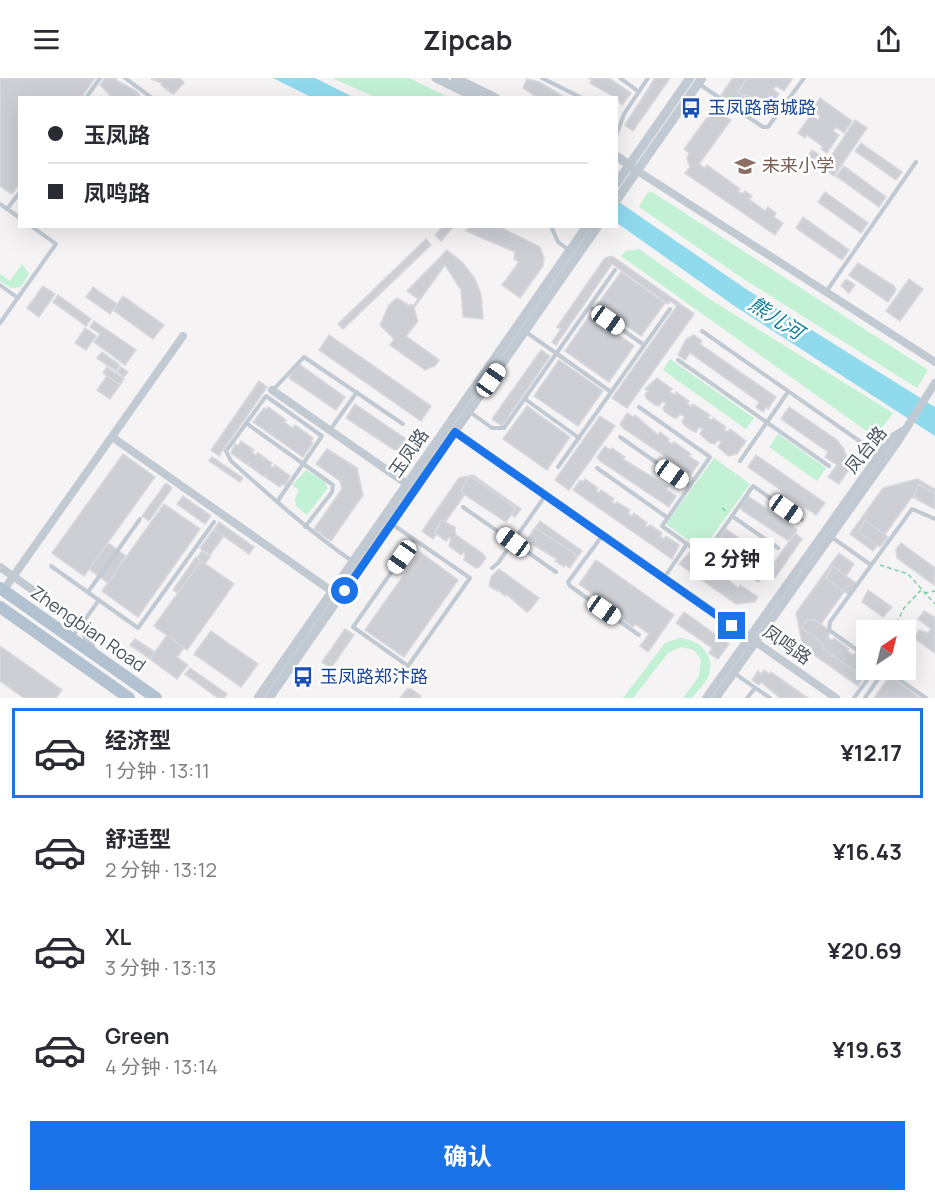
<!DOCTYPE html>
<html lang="zh">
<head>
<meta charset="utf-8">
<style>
	:root { --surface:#fff; --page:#f7f7f7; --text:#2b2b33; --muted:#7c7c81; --line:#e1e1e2; --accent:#1a73e8 }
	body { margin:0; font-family:Manrope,"Noto Sans SC",sans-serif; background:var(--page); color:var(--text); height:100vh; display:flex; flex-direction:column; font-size:22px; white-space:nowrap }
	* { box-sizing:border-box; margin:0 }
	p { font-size:20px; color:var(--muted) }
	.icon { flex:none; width:33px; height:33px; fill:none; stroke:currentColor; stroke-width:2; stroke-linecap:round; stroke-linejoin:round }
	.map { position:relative; height:620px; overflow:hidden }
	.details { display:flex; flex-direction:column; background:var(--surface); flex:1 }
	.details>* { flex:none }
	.guide { position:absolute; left:18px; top:18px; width:600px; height:132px; border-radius:0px; box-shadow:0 6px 24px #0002; display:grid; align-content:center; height:132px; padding:0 30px; background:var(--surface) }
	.needle { width:39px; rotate:35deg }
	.buttons { position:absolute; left:856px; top:542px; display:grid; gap:12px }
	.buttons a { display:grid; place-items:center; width:60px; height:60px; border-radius:0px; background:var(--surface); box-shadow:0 6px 24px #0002; font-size:30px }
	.end { position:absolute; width:27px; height:27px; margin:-14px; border:8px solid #1a73e8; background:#fff; box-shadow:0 0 0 3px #fff }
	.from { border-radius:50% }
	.bubble { position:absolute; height:42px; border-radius:0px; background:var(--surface); box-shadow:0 6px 24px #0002; font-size:20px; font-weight:700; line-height:42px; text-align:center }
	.car { position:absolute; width:18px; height:36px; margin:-18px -9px; border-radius:8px; box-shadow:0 0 4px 2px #0007; background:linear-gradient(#fff 24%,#345 0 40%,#fff 0 76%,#345 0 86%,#fff 0) }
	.guide b { display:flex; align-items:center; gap:21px; height:57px; font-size:22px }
	.guide b+b { border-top:2px solid var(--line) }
	.guide i { width:15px; height:15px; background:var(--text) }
	ul { padding:10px 0 0; list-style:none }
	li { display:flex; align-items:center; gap:18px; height:90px; margin:0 12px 9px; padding:0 18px; border:3px solid transparent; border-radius:0px }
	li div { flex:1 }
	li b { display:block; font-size:22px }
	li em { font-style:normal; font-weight:700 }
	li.on { border-color:var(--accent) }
	li>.icon { width:54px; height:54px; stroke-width:1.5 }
	.primary-button { display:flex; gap:12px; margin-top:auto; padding:12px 30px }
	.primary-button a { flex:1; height:69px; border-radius:0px; background:var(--accent); color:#fff; font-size:24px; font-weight:700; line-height:69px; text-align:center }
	header { display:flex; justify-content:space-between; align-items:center; height:78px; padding:0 30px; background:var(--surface); font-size:27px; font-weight:700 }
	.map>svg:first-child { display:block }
	.green { fill:#c3f1d5 }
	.water { fill:#90daee }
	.building { fill:#cdcfd5; stroke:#d7d9de; stroke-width:1.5 }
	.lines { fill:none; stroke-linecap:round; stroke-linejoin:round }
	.path { stroke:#7ad0a6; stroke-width:1.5; stroke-dasharray:4.5 3; stroke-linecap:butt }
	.service { stroke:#c1cad2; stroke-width:4 }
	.minor { stroke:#c1cad2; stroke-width:8 }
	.tertiary { stroke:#c1cad2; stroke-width:9 }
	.primary { stroke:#b3c2d1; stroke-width:12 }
	.route { stroke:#1a73e8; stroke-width:8 }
	.labels { text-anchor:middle; stroke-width:5; stroke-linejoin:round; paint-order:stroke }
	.transit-label { font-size:18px; fill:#164399; stroke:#fff; text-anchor:start }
	.education-label { font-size:18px; fill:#785e54; stroke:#fff; text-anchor:start }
	.street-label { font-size:18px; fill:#4a5661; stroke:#fff }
	.water-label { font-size:20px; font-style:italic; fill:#0c7c9b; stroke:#fff }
</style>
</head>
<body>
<header><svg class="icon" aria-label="menu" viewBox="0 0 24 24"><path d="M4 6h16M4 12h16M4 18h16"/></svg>Zipcab<svg class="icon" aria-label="share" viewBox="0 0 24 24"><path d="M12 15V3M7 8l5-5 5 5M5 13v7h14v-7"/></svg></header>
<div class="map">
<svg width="935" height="620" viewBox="0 0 935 620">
	<rect width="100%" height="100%" fill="#f5f3f3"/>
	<g class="green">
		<path d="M 332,0 L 409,0 L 448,19 L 375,19 Z"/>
		<path d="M 652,114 L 928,292 L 917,310 L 739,198 L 639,129 L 647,115 Z"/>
		<path d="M 639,171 L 711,222 L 893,335 L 881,351 L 872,357 L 621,178 L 626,173 Z"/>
		<path d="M 22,186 L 29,196 L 21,209 L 11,210 L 0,203 L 0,196 L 10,203 Z"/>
		<path d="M 670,281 L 754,340 L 746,351 L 663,292 Z"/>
		<path d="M 778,356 L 826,390 L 817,403 L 769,369 Z"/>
		<path d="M 714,380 L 750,406 L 702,472 L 666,446 Z"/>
		<path d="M 306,392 L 324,403 L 328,410 L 307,437 L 296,428 L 295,421 L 299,412 L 292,407 Z"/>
		<path d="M 679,560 C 698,561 716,576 709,597 C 706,605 697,613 692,620 L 683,620 L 699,598 L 701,582 L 694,572 L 681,569 L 668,575 L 633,620 L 623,620 L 665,565 Z"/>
	</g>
	<g class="water">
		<path d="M 273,0 L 315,0 L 353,19 L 311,19 Z"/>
		<path d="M 616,122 L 749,213 L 935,329 L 935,358 L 733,227 L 617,145 Z"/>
	</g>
	<g class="building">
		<path d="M 0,0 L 95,0 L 81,20 L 20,20 L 20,106 L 12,116 L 0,108 Z"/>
		<path d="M 105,0 L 117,0 L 116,2 L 136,13 L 137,17 L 138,15 L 141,20 L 113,20 L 100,7 Z"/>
		<path d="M 180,0 L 184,5 L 173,16 L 167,12 L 169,10 L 166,11 L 161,7 L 162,5 L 151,1 Z"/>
		<path d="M 588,0 L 609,0 L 631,15 L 622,27 L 616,20 L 590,5 L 592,2 Z"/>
		<path d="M 655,0 L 670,0 L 633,53 L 625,47 Z"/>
		<path d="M 733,0 L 766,0 L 744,32 L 721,17 Z"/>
		<path d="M 747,0 L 791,0 L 792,1 L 784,13 L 776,8 L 773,11 L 779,16 L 766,34 L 761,30 L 763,27 L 746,16 L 745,18 L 738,14 Z"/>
		<path d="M 527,1 L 539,4 L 566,20 L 538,20 L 523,10 Z"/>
		<path d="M 820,20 L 852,43 L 844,55 L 836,49 L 833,53 L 839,57 L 827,75 L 821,71 L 823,69 L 807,57 L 805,60 L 798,55 L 811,37 L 818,42 L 820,38 L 812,32 Z"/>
		<path d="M 714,30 L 731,42 L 699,86 L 705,90 L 707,87 L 740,111 L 738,114 L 742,116 L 745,113 L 752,118 L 749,121 L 765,133 L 768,129 L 776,135 L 774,139 L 783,145 L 775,157 L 685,95 L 690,89 L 687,81 L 689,75 L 684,71 Z"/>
		<path d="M 855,42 L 867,50 L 834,98 L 807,79 L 812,72 L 828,83 Z"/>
		<path d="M 861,65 L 902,94 L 896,102 L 855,73 Z"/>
		<path d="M 844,88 L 886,119 L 879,129 L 836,98 Z"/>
		<path d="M 825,114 L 868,145 L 861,155 L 818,124 Z"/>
		<path d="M 803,139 L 849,172 L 842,182 L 796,150 Z"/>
		<path d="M 443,148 L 454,148 L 441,163 L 435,157 Z"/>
		<path d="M 471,148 L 498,148 L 540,169 L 544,180 L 543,188 L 520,220 L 502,207 L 519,184 L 514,181 L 515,174 L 466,153 Z"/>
		<path d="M 426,161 L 431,167 L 343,251 L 338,246 Z"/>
		<path d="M 447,172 L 463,185 L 475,201 L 481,216 L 483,241 L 463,239 L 461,212 L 445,187 L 414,230 L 418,243 L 406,258 L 439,282 L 435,288 L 425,292 L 390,267 L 394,261 L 380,247 L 389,227 L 397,220 L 408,227 L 414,227 L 418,221 L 407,213 Z"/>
		<path d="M 612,178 L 679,225 L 677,228 L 670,223 L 668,226 L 612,186 L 556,267 L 552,264 L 561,251 L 557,249 L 605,180 Z"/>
		<path d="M 858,185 L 894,208 L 896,212 L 888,224 L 849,197 Z"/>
		<path d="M 621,194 L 665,225 L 641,258 L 597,227 Z"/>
		<path d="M 846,201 L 855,207 L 849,215 L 841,208 Z"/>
		<path d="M 909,201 L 923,211 L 900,243 L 886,233 Z"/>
		<path d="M 43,208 L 55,216 L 39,239 L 27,230 Z"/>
		<path d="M 93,209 L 117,226 L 110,236 L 86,219 Z"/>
		<path d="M 58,217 L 91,241 L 86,248 L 53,224 Z"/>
		<path d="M 123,218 L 164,247 L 153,261 L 113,232 Z"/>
		<path d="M 679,225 L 694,236 L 627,330 L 612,320 Z"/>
		<path d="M 590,237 L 634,268 L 609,304 L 565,273 Z"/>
		<path d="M 94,243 L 136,272 L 125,287 L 94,264 L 100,256 L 90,249 Z"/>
		<path d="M 85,250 L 96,258 L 86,272 L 75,265 Z"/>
		<path d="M 329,257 L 431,328 L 421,343 L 319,272 Z"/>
		<path d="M 694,257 L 702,263 L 700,266 L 776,319 L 768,331 L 766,329 L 763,334 L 756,329 L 759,324 L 690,275 L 685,282 L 678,277 L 686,261 Z"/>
		<path d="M 541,272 L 550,278 L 502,348 L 492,341 Z"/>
		<path d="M 102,274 L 120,287 L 116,293 L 97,280 Z"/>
		<path d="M 559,282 L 603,313 L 578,348 L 534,318 Z"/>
		<path d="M 299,286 L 345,319 L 336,332 L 289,300 Z"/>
		<path d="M 107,289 L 124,301 L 120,307 L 103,295 Z"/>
		<path d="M 121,289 L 128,294 L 124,299 L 117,294 Z"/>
		<path d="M 107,298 L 120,307 L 110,321 L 97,312 Z"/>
		<path d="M 657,300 L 672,311 L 670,314 L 675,317 L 676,314 L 689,323 L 687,325 L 691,329 L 693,326 L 710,337 L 708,340 L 711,342 L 713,340 L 726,349 L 724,352 L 728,354 L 730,351 L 746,363 L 737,376 L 728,378 L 718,369 L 721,364 L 718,362 L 715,366 L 710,365 L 700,356 L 703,351 L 699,349 L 696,354 L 691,352 L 684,347 L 682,343 L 685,339 L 680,336 L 677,340 L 674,340 L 665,334 L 663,330 L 666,326 L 663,323 L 659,328 L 655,327 L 647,321 L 645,317 L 648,313 L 645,311 Z"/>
		<path d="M 259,303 L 267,309 L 219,378 L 211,372 Z"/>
		<path d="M 355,326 L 409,363 L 397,372 L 393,371 L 346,340 Z"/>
		<path d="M 527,328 L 570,359 L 547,392 L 503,361 Z"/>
		<path d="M 268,329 L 286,342 L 284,344 L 293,350 L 295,347 L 313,360 L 311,363 L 313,365 L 303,379 L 253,344 L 264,330 L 266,332 Z"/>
		<path d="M 789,329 L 837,362 L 844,371 L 850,390 L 839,406 L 828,399 L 837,387 L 825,379 L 828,374 L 781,341 Z"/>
		<path d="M 627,335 L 633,339 L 635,337 L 658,357 L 660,354 L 669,361 L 668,363 L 672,366 L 674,364 L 691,376 L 689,378 L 699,385 L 691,396 L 623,350 L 620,346 Z"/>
		<path d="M 600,338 L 615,348 L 569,412 L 555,402 Z"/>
		<path d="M 241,363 L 254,372 L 252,375 L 256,377 L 258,375 L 272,385 L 270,387 L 273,390 L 275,387 L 290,398 L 285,408 L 282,406 L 280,409 L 265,399 L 267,397 L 263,398 L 248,387 L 249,385 L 246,386 L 231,375 L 235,366 L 238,368 Z"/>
		<path d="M 605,368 L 610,372 L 612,370 L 625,379 L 623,381 L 668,409 L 666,411 L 676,418 L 669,429 L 600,383 L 597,379 Z"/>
		<path d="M 327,371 L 357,390 L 363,417 L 331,463 L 314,451 L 342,411 L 340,403 L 316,386 Z"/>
		<path d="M 123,376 L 155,399 L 84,498 L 52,475 Z"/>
		<path d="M 756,377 L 825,425 L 816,437 L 748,389 Z"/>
		<path d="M 212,379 L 243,400 L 240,404 L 209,383 Z"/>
		<path d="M 473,397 L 521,431 L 515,439 L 471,408 L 433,461 L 422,453 L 459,400 Z"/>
		<path d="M 470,398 L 516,430 L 506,444 L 462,415 L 461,412 Z"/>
		<path d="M 585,401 L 598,410 L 596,413 L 599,415 L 601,412 L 614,421 L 612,424 L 615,426 L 617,424 L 630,432 L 628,435 L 632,438 L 634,435 L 647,445 L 645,448 L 648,449 L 650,447 L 662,455 L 660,458 L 664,461 L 666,458 L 679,467 L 672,481 L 573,412 L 580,402 L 583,404 Z"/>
		<path d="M 917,401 L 935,411 L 935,431 L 912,419 L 873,473 L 850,456 L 883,410 Z"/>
		<path d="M 166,405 L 172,410 L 149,443 L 142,438 Z"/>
		<path d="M 918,406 L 935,416 L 935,431 L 914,419 Z"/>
		<path d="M 183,418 L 211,438 L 205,446 L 177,426 Z"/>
		<path d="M 748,418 L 797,452 L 789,463 L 743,433 L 740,429 Z"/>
		<path d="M 164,426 L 200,451 L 138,539 L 102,513 Z"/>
		<path d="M 441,442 L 455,449 L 455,456 L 483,476 L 486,480 L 479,489 L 476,490 L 464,482 L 465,476 L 463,474 L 461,477 L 449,468 L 451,461 L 449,459 L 446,463 L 435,455 Z"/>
		<path d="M 865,442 L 888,459 L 880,469 L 859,454 Z"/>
		<path d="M 540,443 L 582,473 L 574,483 L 532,454 Z"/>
		<path d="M 219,444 L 254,469 L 249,476 L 214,451 Z"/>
		<path d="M 535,450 L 573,474 L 577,479 L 570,490 L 565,487 L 564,489 L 555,483 L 557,481 L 530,465 L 532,463 L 528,460 Z"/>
		<path d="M 214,451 L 224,458 L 210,477 L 200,470 Z"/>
		<path d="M 726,451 L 777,487 L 769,498 L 721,466 L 718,462 Z"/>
		<path d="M 795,455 L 802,461 L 775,500 L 770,496 L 777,487 L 774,485 Z"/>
		<path d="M 108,465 L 126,478 L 108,505 L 89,491 Z"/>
		<path d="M 901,465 L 935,490 L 934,507 L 897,480 L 896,471 Z"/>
		<path d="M 202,473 L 210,479 L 205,486 L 197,480 Z"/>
		<path d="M 420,474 L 458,502 L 404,579 L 365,552 Z"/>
		<path d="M 690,474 L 703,484 L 701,487 L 704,489 L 706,486 L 720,495 L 718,498 L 721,500 L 723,497 L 738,510 L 740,507 L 758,519 L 755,524 L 736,526 L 679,486 Z"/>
		<path d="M 839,475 L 854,486 L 846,498 L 852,503 L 815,554 L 868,593 L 858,608 L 803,569 L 796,535 Z"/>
		<path d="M 196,479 L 201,483 L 178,515 L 173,512 Z"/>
		<path d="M 596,482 L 674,537 L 648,574 L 640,568 L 649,556 L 635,546 L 633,549 L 622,541 L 624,538 L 579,506 Z"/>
		<path d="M 201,483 L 234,506 L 187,572 L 154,548 Z"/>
		<path d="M 833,488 L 857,506 L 849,517 L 826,500 Z"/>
		<path d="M 499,491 L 539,520 L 530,532 L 527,534 L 506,516 L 505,518 L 500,514 L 498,511 L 497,513 L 489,508 L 491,499 Z"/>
		<path d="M 868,512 L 892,529 L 883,539 L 862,524 Z"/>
		<path d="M 924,533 L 935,539 L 935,575 L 914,560 L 919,552 L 928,555 L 931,551 L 918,541 Z"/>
		<path d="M 684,534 L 729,566 L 718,581 L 709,575 L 712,570 L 676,545 Z"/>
		<path d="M 808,541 L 813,544 L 814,541 L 830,553 L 828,560 L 832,562 L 834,560 L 849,571 L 847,573 L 853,577 L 855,575 L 867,583 L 867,591 L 869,591 L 864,599 L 826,573 L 822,569 L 824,566 L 801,550 Z"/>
		<path d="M 345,551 L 354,557 L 331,590 L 322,584 Z"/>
		<path d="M 211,553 L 258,586 L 241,609 L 194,576 Z"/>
		<path d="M 167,557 L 184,570 L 177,579 L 188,587 L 177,601 L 150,581 Z"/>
		<path d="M 135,561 L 155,574 L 150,581 L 130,567 Z"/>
		<path d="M 0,568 L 62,612 L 56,620 L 24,620 L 0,603 Z"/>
		<path d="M 190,590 L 227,616 L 224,620 L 218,620 L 185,596 Z"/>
		<path d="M 764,592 L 769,596 L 771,594 L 808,620 L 780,620 L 761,604 L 759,607 L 752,602 L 758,593 L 761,596 Z"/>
		<path d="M 890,598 L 920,620 L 891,620 L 884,615 L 886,613 L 882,610 Z"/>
		<path d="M 890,598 L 920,620 L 874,620 Z"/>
		<path d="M 407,611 L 411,611 L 421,618 L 420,620 L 400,620 Z"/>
	</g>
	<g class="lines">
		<g class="path">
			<path d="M 722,430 L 727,434"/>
			<path d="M 880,487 L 908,496 L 935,526"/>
			<path d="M 924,515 L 935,513"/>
			<path d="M 893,552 L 904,530 L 921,512"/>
		</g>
		<g class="service">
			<path d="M 125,0 L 152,20"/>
			<path d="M 542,0 L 582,20"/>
			<path d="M 620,0 L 639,14"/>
			<path d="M 699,6 L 763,49 L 768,49 L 804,0"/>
			<path d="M 86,20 L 100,0"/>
			<path d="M 616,58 L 624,36 L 648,0"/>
			<path d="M 0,126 L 20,140"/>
			<path d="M 7,131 L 20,114"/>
			<path d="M 551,148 L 558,164 L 570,173"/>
			<path d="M 0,207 L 18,220"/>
			<path d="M 826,214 L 916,84"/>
			<path d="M 590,229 L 644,267"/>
			<path d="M 0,245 L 56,166 L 31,148"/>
			<path d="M 702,253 L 878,376"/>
			<path d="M 526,254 L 611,314"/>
			<path d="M 678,282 L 829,388"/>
			<path d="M 273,312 L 304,279 L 403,346"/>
			<path d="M 525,321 L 579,360"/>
			<path d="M 639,329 L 710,379 L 662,448 L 704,478 L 753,408 L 802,442"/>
			<path d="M 470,334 L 492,350 L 504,350 L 615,192"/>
			<path d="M 246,345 L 333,407 L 332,414 L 305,449"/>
			<path d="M 330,352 L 357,314"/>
			<path d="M 620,359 L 690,408"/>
			<path d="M 740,383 L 788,314"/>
			<path d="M 558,389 L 670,231"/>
			<path d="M 597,390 L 668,440"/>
			<path d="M 277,424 L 322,358 L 266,318 L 226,373 L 231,383 C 270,418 309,453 352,483"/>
			<path d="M 463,429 L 556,494"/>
			<path d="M 732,438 L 778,470"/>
			<path d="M 392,446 L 470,500 L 408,588 L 353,549 L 414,462"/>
			<path d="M 602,458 L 568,504 L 570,508 L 639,557"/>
			<path d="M 830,458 L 871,487"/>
			<path d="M 711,469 L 758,502"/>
			<path d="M 51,488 L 138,550 L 214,444"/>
			<path d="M 492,490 L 498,485 L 545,418"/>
			<path d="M 664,500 L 687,466"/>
			<path d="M 88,514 L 140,441"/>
			<path d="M 73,558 L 99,522"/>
			<path d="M 867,579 L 829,552 L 830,544 L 912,431 L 935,441"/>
			<path d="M 884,591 L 926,620"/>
			<path d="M 734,595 L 770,620"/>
			<path d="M 747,620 L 755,610"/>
			<path d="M 854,620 L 875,591"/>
			<path d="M 865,620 L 885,591"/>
		</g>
		<g class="minor">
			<path d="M 633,90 L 935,284"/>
			<path d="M 272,312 L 407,406"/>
			<path d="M 455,354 L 836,620"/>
			<path d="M 112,359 L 333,514"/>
			<path d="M 0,489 L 81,546 L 93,573"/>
			<path d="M 3,513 L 183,258"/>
			<path d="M 706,620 L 891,360 L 902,353"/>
			<path d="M 716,620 L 897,365 L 935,305"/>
		</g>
		<g class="tertiary">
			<path d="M 436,0 L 477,20"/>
			<path d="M 455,0 L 496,20"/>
			<path d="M 616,78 L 630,87"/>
			<path d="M 616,106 L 690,0"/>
			<path d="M 616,123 L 702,0"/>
			<path d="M 258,620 L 587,148"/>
			<path d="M 269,620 L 598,148"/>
		</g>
		<g class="primary">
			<path d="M 0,510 L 156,620"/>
			<path d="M 0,529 L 129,620"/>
		</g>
	</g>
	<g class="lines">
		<path class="route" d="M 345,513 L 455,354 L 732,548"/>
	</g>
	<defs>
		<g id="bus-bare" transform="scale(1.62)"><path d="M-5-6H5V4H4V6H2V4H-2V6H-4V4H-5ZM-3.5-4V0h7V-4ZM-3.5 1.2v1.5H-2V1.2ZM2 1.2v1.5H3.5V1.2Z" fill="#1a4fb4" stroke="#fff" stroke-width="2.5" paint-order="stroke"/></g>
		<g id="school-bare" transform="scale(1.62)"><path d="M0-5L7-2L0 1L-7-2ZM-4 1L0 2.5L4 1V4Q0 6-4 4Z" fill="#8d6e63" stroke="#fff" stroke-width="2.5" paint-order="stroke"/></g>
	</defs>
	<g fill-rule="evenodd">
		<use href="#bus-bare" x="691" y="30"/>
		<use href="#school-bare" x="745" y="88"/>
		<use href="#bus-bare" x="303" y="599"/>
	</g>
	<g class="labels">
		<g class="transit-label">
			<text x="708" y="36">玉凤路商城路</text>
			<text x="320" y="605">玉凤路郑汴路</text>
		</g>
		<g class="education-label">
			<text x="762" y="94">未来小学</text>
		</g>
		<g class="street-label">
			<text transform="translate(866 372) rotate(-51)" y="6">凤台路</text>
			<text transform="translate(409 375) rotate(-55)" y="6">玉凤路</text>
			<text transform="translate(88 551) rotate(35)" y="6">Zhengbian Road</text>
			<text transform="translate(787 567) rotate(35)" y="6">凤鸣路</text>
		</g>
		<g class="water-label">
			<text transform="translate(776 240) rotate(33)" y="7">熊儿河</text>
		</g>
	</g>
</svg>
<div class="buttons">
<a><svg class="needle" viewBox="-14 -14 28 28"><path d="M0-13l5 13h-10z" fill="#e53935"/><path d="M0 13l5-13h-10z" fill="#7c7c81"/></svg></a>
</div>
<i class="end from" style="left:345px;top:513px"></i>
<i class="end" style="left:732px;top:548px"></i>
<div class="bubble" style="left:690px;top:460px;width:84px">2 分钟</div>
<i class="car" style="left:608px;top:242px;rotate:125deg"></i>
<i class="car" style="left:491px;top:302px;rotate:35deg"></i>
<i class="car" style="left:672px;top:396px;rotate:125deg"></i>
<i class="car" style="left:786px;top:431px;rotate:125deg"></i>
<i class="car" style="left:513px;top:464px;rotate:306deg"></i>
<i class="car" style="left:402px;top:479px;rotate:215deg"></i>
<i class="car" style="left:604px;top:532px;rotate:125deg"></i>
<div class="guide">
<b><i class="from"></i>玉凤路</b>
<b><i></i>凤鸣路</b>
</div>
</div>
<section class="details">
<ul>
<li class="on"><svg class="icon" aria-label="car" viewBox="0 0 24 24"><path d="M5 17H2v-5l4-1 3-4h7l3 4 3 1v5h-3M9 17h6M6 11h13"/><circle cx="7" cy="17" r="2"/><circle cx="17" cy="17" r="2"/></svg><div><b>经济型</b><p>1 分钟 · 13:11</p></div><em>¥12.17</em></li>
<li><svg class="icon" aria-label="car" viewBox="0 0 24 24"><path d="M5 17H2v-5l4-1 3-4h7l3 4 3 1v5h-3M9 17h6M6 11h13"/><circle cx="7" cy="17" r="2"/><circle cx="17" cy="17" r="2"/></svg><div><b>舒适型</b><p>2 分钟 · 13:12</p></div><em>¥16.43</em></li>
<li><svg class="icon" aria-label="car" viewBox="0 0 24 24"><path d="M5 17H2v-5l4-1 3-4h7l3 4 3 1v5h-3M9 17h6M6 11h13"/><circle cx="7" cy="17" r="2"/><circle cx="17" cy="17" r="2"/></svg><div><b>XL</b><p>3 分钟 · 13:13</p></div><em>¥20.69</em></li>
<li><svg class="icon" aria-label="car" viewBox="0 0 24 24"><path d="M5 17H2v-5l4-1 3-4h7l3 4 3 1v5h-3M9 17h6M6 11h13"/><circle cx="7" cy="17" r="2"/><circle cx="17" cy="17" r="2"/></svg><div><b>Green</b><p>4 分钟 · 13:14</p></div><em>¥19.63</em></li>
</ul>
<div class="primary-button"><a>确认</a></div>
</section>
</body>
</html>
